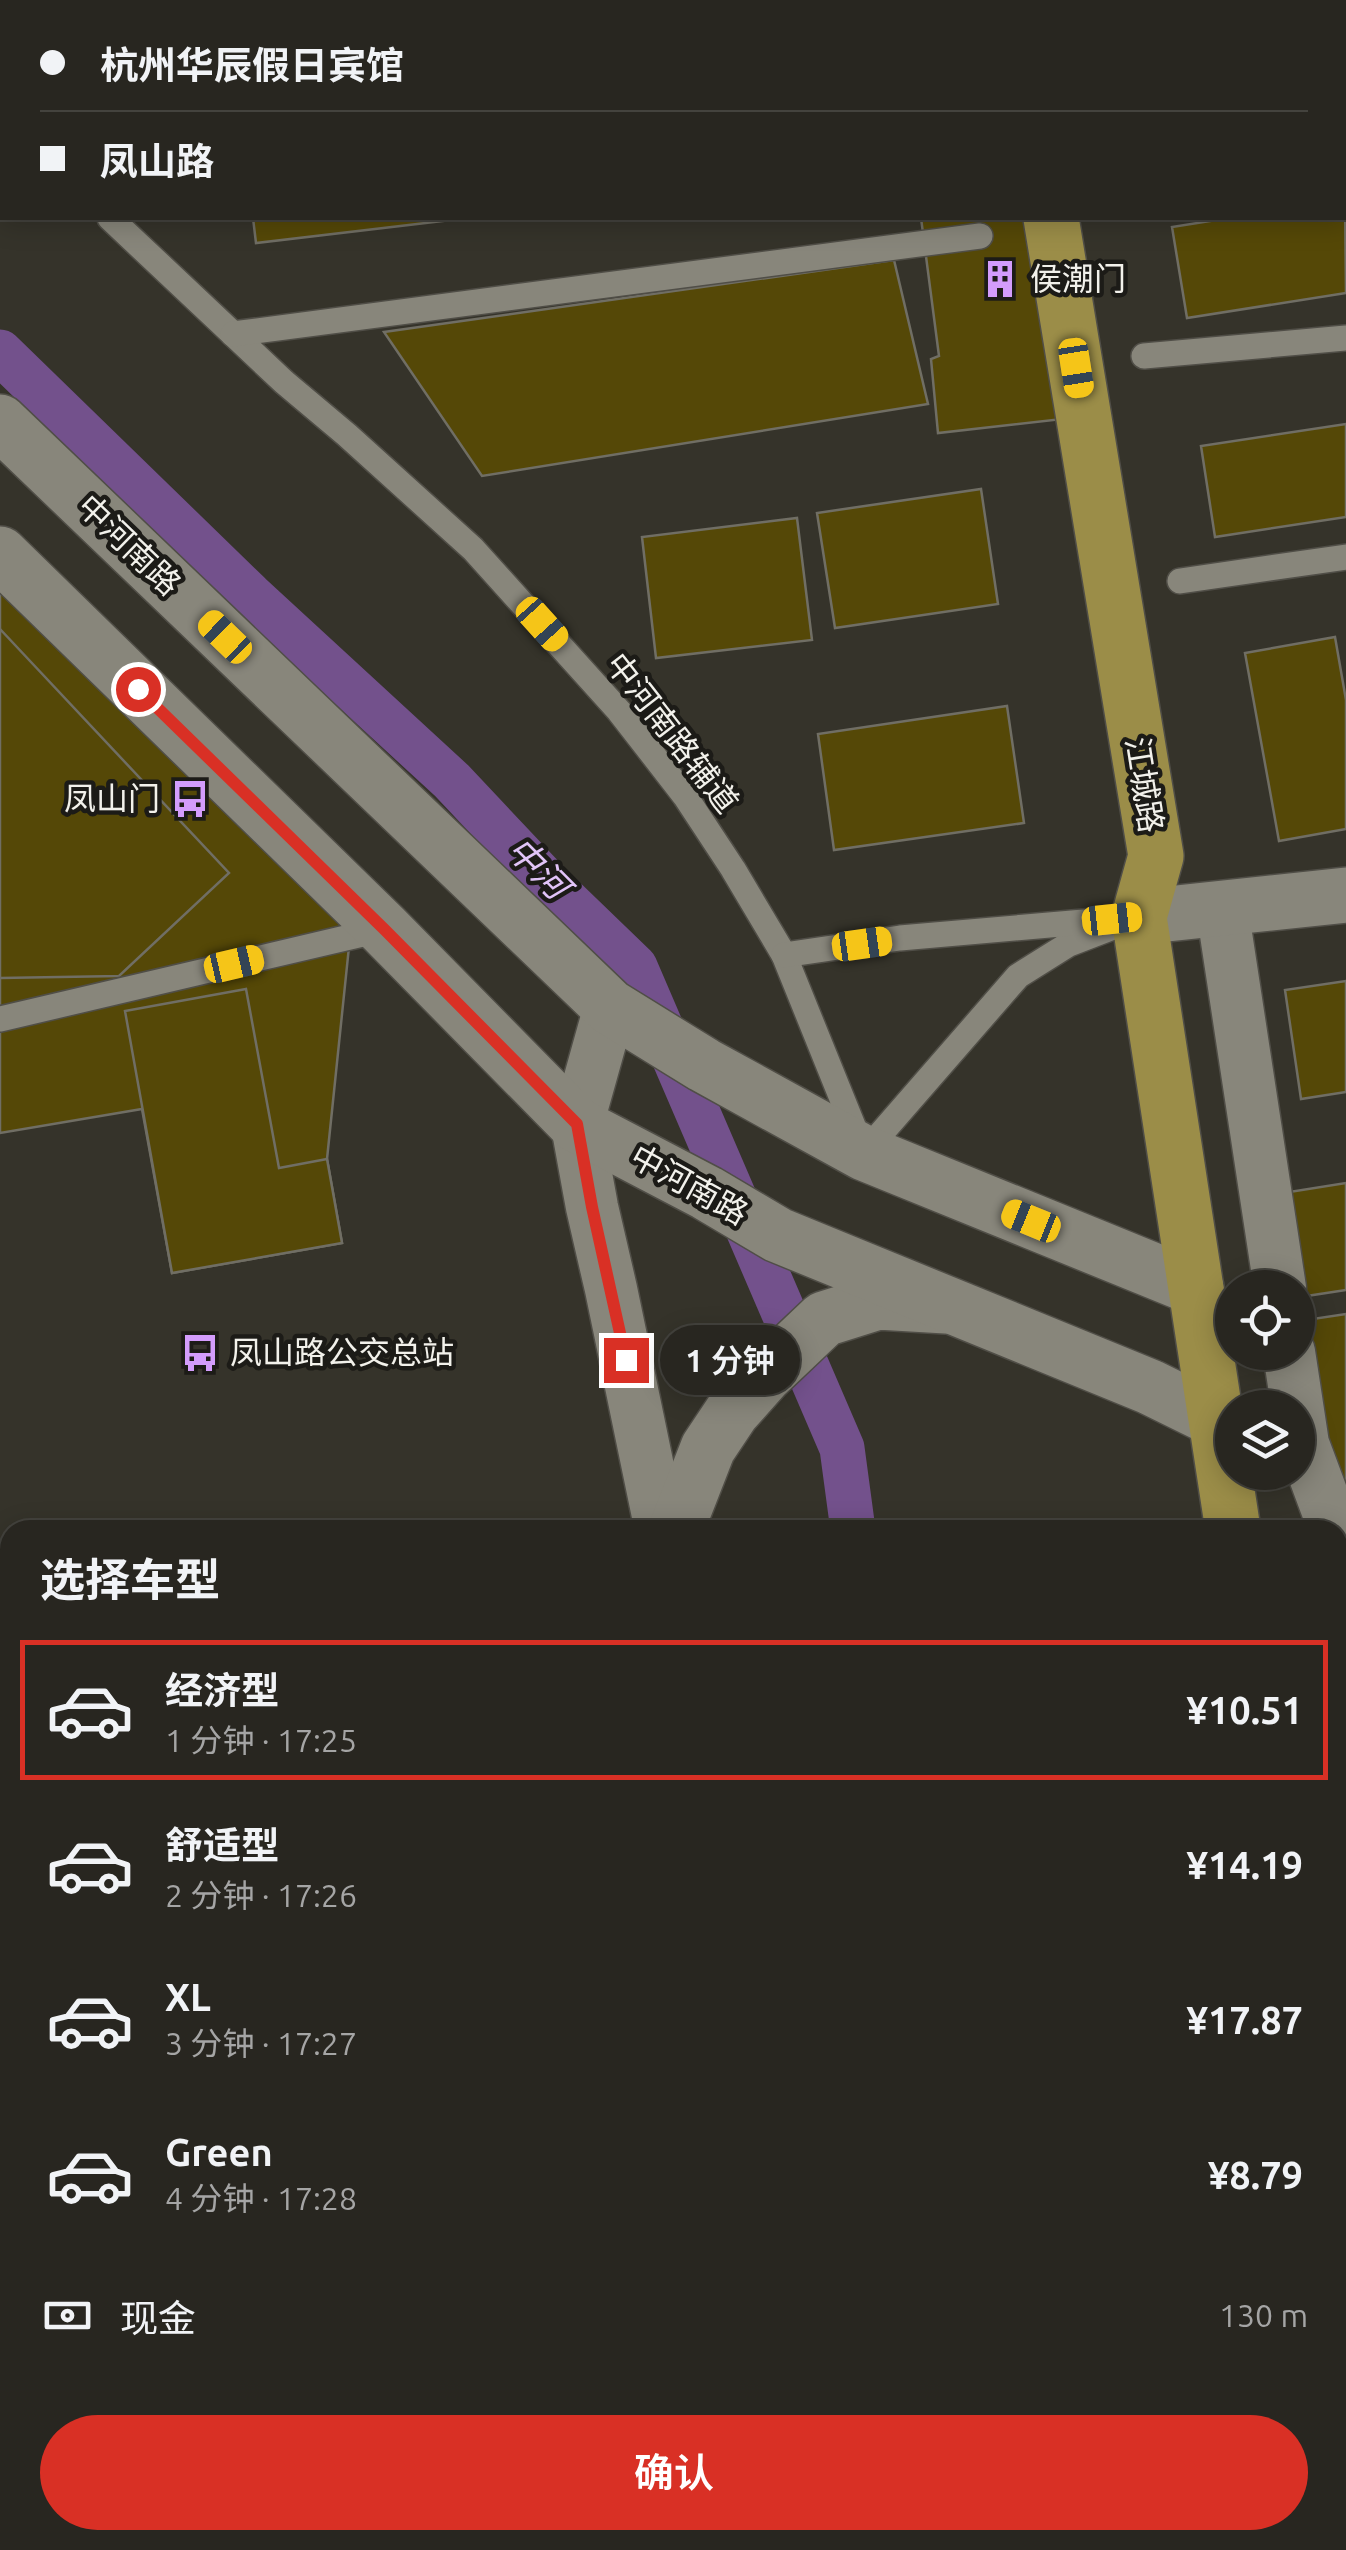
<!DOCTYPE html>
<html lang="zh">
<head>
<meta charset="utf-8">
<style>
	:root { --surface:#282620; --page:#34322d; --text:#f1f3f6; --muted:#a5a5a5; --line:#44433e; --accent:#d93025 }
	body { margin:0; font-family:Ubuntu,"Noto Sans SC",sans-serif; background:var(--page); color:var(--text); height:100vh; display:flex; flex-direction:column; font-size:38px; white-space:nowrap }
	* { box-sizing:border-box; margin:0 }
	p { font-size:32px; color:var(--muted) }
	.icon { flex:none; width:55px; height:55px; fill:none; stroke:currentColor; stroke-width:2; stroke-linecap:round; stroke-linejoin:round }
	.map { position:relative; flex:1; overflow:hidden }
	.panel { position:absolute; left:0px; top:1520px; width:1348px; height:1030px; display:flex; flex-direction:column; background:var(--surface); border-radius:30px 30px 0 0; box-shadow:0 5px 25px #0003,0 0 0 2px var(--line) }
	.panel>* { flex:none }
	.guide { position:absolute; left:0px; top:0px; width:1348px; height:220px; box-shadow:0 5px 25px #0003,0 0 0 2px var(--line); display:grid; align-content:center; height:220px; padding:0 40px; background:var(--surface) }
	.fabs { position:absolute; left:1215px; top:1270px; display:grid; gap:20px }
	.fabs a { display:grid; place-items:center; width:100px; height:100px; border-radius:50%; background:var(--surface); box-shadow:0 5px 25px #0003,0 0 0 2px var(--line); font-size:50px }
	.end { position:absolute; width:45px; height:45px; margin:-22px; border:12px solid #d93025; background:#fff; box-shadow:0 0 0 5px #fff }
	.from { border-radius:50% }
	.bubble { position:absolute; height:70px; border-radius:35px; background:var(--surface); box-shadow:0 5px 25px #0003,0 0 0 2px var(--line); font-size:32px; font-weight:600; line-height:70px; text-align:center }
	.car { position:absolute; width:30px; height:60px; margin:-30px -15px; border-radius:12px; box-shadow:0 0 8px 2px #0007; background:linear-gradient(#f5c518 24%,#345 0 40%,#f5c518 0 76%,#345 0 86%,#f5c518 0) }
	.guide b { display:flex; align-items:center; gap:35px; height:95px; font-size:38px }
	.guide b+b { border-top:2px solid var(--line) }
	.guide i { width:25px; height:25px; background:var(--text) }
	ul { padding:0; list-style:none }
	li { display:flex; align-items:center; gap:30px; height:140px; margin:0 20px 15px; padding:0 20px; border:5px solid transparent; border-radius:0px }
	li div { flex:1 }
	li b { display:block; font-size:38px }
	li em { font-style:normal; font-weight:600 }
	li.selected { border-color:var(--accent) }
	li>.icon { width:90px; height:90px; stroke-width:1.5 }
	h2 { padding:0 40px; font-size:45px; line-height:120px }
	.pay { display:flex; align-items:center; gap:25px; height:110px; padding:0 40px; font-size:38px }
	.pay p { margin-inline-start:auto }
	.action { display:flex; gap:20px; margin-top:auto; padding:20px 40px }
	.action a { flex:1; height:115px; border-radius:60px; background:var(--accent); color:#fff; font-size:40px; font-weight:600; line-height:115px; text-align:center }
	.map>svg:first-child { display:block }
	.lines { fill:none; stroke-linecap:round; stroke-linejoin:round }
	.canal { stroke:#73518c; stroke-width:45 }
	.building { fill:#554807; stroke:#706e64; stroke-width:2.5 }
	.service-casing { stroke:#504e47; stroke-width:28 }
	.minor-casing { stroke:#504e47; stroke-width:55 }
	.tertiary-casing { stroke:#504e47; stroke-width:58 }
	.secondary-casing { stroke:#504e47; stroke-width:58 }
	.primary-casing { stroke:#504e47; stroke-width:58 }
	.service { stroke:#88867b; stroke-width:25 }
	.minor { stroke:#88867b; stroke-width:52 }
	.tertiary { stroke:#88867b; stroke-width:55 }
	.secondary { stroke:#88867b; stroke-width:55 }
	.primary { stroke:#9b8d48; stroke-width:55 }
	.route { stroke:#d93025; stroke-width:12 }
	.labels { text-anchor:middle; stroke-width:9; stroke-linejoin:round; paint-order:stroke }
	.poi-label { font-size:32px; fill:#f2f1eb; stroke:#1c1b17; text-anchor:start }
	.street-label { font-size:32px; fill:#f2f1eb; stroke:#1c1b17 }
	.water-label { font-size:35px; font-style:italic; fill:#e1c4f8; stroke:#1c1b17 }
</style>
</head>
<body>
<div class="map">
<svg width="1346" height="2550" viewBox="0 0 1346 2550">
	<rect width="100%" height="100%" fill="#35332a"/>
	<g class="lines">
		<g class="canal">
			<path d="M 0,352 L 250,595 L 452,781 L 549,884 L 635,967 L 842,1448 L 853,1530"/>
			<path d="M 992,2540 L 993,2550"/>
		</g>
	</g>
	<g class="building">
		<rect x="143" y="0" width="281" height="2"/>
		<path d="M 893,0 L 1035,0 L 1035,2 L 894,2 Z"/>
		<path d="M 1345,199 L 1346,293 L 1187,318 L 1172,227 L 1229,218 L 1345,218 Z"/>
		<path d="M 253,218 L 468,218 L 256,243 Z"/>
		<path d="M 921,218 L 1064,218 L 1098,415 L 938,433 L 931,359 L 939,356 Z"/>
		<path d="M 894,260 L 928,404 L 482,476 L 384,332 Z"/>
		<path d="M 1346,424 L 1346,517 L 1215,537 L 1201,446 Z"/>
		<path d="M 981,489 L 998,604 L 835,628 L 817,513 Z"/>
		<path d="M 797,518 L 812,640 L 656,658 L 642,537 Z"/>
		<path d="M 0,554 L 384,929 L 350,937 L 327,1159 L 342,1243 L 172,1273 L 142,1109 L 0,1133 Z"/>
		<path d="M 0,629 L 229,873 L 119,976 L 0,978 Z"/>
		<path d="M 1335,637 L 1346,700 L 1346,829 L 1279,841 L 1245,653 Z"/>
		<path d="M 1007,706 L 1024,823 L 834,850 L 818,734 Z"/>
		<path d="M 1346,981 L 1346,1092 L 1301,1099 L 1285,990 Z"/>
		<path d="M 246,989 L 279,1168 L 327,1159 L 342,1243 L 172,1273 L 125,1011 Z"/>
		<path d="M 1346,1183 L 1346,1290 L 1300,1297 L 1283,1193 Z"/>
		<path d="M 1346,1314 L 1346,1602 L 1306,1320 Z"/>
	</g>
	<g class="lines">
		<g class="service-casing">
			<g id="service">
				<path d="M 458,0 L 459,2"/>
				<path d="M 0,114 L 2,117"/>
				<path d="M 1345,154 L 1346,154"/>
				<path d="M 110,218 L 284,382 L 347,435 L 473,549 L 619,711 L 685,796 L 733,869 L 784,955 L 864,1153 L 1018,976 L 1069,944 L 1139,917"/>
				<path d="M 233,334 L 980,236"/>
				<path d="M 1144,356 L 1346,338"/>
				<path d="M 1180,581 L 1346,557"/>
				<path d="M 784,955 L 900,938 L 1107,920"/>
				<path d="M 0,1019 L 384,929"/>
			</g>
		</g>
		<g class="minor-casing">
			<g id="minor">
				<path d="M 1222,908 L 1280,1288"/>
				<path d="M 610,1007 L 577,1125 L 592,1207 L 611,1289 L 661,1530"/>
				<path d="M 1289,1352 L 1303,1444 L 1335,1530"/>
				<path d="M 832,2540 L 834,2550"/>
				<path d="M 515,2550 L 574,2540"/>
			</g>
		</g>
		<g class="tertiary-casing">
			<g id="tertiary">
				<path d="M 1139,917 L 1346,895"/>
				<path d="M 676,1530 L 708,1448 L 732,1412 L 765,1375 L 824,1319 L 878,1302 L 946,1306"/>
			</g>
		</g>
		<g class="secondary-casing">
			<g id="secondary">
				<path d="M 0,422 L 610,1007 L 704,1065 L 864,1153 L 1196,1288"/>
				<path d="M 0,554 L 384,929 L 577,1125 L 707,1193 L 778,1235 L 1150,1387 L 1217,1420"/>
			</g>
		</g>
		<g class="primary-casing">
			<g id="primary">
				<path d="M 1015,0 L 1016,2"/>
				<path d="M 1051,218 L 1156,856 L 1139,917 L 1233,1530"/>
				<path d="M 1338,2248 L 1346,2306"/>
			</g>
		</g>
		<use href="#service" class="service"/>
		<use href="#minor" class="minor"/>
		<use href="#tertiary" class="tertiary"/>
		<use href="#secondary" class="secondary"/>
		<use href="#primary" class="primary"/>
	</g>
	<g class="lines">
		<path class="route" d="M 138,689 L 384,929 L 577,1124 L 592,1207 L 626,1360"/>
	</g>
	<defs>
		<g id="building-bare" transform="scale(3)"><path d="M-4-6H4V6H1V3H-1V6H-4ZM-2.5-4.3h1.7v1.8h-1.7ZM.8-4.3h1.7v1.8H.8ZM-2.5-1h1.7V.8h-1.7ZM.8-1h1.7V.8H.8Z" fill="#d39cfc" stroke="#1c1b17" stroke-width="2.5" paint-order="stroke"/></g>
		<g id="bus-bare" transform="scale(3)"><path d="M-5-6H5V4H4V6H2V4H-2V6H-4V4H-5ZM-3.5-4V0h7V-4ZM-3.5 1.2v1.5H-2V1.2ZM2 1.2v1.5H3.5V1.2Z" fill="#d39cfc" stroke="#1c1b17" stroke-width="2.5" paint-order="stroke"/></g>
	</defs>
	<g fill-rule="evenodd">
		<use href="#building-bare" x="1000" y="279"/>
		<use href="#bus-bare" x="190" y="799"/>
		<use href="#bus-bare" x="200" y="1353"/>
	</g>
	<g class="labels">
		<g class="poi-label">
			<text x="1030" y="290">侯潮门</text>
			<text x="160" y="810" text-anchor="end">凤山门</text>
			<text x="230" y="1364">凤山路公交总站</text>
		</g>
		<g class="street-label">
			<text transform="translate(129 545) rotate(44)" y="11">中河南路</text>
			<text transform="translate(672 733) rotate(52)" y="11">中河南路辅道</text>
			<text transform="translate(1144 785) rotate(81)" y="11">江城路</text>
			<text transform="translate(689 1185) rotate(29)" y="11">中河南路</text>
		</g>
		<g class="water-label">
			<text transform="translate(538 868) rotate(45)" y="12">中河</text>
		</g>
	</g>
</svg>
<div class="fabs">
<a><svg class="icon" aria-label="locate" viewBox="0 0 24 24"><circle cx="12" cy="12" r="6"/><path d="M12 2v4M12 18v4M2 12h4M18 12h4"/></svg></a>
<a><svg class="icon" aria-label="layers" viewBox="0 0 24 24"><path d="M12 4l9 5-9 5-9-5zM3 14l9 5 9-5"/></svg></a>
</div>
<i class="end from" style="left:138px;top:689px"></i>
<i class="end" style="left:626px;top:1360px"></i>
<div class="bubble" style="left:660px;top:1325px;width:140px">1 分钟</div>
<i class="car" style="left:1076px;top:368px;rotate:171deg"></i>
<i class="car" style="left:542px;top:624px;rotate:138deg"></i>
<i class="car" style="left:225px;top:637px;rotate:314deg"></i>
<i class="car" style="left:1112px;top:919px;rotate:84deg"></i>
<i class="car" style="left:862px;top:944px;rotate:82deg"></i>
<i class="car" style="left:234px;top:964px;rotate:77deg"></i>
<i class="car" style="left:1031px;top:1221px;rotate:292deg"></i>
<div class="guide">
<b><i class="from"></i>杭州华辰假日宾馆</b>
<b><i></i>凤山路</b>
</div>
<section class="panel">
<h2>选择车型</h2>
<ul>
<li class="selected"><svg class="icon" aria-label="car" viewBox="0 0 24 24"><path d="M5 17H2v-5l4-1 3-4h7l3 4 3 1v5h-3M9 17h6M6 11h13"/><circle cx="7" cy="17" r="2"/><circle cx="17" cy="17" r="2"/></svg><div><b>经济型</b><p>1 分钟 · 17:25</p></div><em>¥10.51</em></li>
<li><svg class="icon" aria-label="car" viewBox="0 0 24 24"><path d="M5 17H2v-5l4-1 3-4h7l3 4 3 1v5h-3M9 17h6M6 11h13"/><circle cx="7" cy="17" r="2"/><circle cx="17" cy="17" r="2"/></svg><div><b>舒适型</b><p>2 分钟 · 17:26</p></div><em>¥14.19</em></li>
<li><svg class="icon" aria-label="car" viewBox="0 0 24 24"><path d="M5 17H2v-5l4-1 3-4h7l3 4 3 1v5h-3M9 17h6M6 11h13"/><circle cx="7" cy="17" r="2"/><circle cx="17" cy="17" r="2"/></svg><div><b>XL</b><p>3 分钟 · 17:27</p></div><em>¥17.87</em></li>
<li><svg class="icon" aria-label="car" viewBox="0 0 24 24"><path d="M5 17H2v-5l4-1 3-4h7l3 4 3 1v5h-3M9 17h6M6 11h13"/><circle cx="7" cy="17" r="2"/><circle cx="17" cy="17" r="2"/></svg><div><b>Green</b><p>4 分钟 · 17:28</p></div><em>¥8.79</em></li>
</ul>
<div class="pay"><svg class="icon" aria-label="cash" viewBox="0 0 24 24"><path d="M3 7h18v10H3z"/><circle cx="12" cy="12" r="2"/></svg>现金<p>130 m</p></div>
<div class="action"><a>确认</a></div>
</section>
</div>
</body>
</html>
